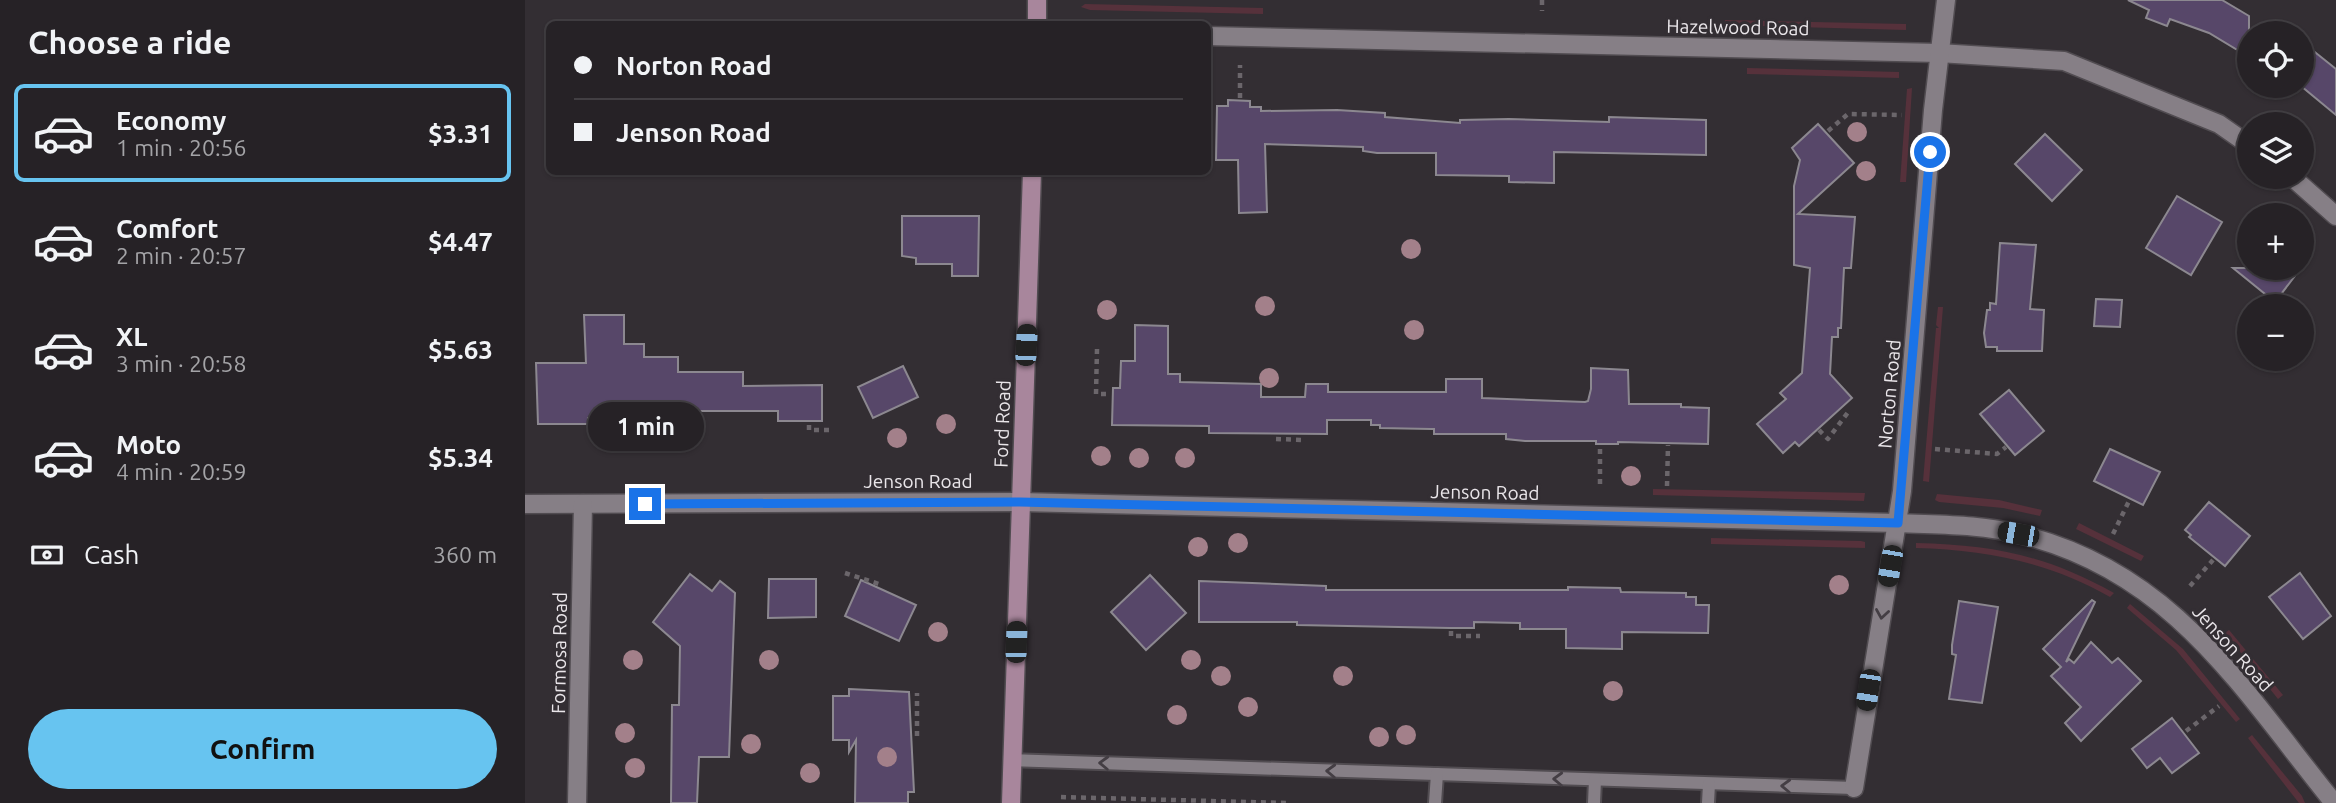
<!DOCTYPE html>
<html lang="en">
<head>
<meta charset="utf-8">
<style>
	:root { --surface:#262226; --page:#322f32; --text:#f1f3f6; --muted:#a4a4a7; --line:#423f43; --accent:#67c4f0 }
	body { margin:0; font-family:Ubuntu,sans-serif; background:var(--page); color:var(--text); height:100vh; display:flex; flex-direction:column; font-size:26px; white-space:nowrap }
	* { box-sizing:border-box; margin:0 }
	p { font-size:23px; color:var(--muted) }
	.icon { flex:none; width:38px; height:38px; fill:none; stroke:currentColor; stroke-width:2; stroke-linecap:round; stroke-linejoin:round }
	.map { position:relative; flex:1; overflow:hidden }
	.drawer { display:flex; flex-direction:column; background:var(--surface); width:525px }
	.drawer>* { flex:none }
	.top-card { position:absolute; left:21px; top:21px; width:665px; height:154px; border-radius:10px; box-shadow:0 2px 5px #0004,0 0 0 2px var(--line); display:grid; align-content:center; height:154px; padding:0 28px; background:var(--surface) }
	.fabs { position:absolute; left:1712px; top:21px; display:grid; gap:14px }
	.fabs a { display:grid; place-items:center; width:77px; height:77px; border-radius:50%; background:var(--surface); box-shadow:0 2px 5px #0004,0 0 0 2px var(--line); font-size:35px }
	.end { position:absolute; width:32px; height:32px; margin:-16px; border:9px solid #1a73e8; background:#fff; box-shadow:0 0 0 4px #fff }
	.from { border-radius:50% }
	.bubble { position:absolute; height:49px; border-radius:24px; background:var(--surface); box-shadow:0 2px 5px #0004,0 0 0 2px var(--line); font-size:23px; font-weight:700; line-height:49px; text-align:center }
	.car { position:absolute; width:21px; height:42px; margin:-21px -10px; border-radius:9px; box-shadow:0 0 5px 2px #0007; background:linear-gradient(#222 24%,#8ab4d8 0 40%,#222 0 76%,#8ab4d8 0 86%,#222 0) }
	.top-card b { display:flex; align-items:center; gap:24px; height:66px; font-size:26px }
	.top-card b+b { border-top:2px solid var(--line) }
	.top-card i { width:18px; height:18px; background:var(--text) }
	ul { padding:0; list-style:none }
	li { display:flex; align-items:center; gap:21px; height:98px; margin:0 14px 10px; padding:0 14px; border:4px solid transparent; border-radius:10px }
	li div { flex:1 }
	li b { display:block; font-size:26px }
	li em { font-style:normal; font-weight:700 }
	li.selected { border-color:var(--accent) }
	li>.icon { width:63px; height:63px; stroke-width:1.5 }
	h2 { padding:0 28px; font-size:32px; line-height:84px }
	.pay { display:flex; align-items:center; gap:18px; height:77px; padding:0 28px; font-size:26px }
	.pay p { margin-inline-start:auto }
	.button { display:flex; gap:14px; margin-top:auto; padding:14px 28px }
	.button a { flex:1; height:80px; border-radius:42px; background:var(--accent); color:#111; font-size:28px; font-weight:700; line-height:80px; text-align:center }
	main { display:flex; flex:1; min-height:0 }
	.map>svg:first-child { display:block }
	.green { fill:#56313b }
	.building { fill:#574769; stroke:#8c8890; stroke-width:2 }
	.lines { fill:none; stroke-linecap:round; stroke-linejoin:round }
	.lane-casing { stroke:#514c51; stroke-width:16 }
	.street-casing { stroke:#514c51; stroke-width:21 }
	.secondary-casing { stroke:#514c51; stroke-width:21 }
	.path { stroke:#6b666b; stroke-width:4.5; stroke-dasharray:5 5; stroke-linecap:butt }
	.lane { stroke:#867f86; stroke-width:12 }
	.street { stroke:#867f86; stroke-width:18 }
	.secondary { stroke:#a8869c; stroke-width:18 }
	.tree { fill:#a3808a }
	.oneway { stroke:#443e44 }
	.route { stroke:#1a73e8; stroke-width:9 }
	.labels { text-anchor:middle; stroke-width:6; stroke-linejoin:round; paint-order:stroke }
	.street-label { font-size:19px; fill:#e9e5e9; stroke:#332e33 }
</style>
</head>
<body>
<main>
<section class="drawer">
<h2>Choose a ride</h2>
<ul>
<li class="selected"><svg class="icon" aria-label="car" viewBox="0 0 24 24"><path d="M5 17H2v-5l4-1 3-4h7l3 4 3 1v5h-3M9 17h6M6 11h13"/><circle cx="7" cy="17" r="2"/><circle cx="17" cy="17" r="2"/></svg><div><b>Economy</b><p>1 min · 20:56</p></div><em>$3.31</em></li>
<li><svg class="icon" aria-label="car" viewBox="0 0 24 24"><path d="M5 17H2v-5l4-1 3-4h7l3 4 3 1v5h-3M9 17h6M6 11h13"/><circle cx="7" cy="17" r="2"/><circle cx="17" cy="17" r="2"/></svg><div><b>Comfort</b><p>2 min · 20:57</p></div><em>$4.47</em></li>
<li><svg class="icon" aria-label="car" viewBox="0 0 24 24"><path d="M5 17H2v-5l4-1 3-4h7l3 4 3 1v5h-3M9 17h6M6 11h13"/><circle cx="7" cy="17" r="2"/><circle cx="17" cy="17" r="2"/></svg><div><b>XL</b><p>3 min · 20:58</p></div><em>$5.63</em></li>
<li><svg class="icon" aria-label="car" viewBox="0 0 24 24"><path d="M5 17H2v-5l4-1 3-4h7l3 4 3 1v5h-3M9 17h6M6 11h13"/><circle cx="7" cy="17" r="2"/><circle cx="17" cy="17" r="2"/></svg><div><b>Moto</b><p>4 min · 20:59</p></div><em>$5.34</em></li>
</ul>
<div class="pay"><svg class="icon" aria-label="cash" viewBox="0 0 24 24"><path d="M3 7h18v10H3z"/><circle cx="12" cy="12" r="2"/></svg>Cash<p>360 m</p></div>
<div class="button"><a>Confirm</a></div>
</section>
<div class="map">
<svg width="1811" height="803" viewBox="0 0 1811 803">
	<rect width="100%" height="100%" fill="#332e33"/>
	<g class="green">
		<path d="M 560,4 L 738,8 L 738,14 L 565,10 L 556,7 Z"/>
		<path d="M 1200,20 L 1381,24 L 1381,30 L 1199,25 Z"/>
		<path d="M 1222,68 L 1374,72 L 1374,78 L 1222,74 Z"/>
		<path d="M 1387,88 L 1381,182 L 1375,182 L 1382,89 Z"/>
		<path d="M 1413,307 L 1418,307 L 1404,482 L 1398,481 L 1411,328 L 1414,328 L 1411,325 Z"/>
		<path d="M 1128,489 L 1340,493 L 1339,501 L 1128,495 Z"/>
		<path d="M 1412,494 L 1474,500 L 1517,510 L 1515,516 L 1478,508 L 1414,502 L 1410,500 Z"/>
		<path d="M 1554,523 L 1619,556 L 1616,561 L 1551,529 Z"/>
		<path d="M 1186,538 L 1336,541 L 1340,542 L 1340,548 L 1186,544 Z"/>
		<path d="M 1391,543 C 1469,545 1520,555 1589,593 L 1585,597 C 1524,562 1461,550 1391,548 Z"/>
		<path d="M 1605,604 L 1658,649 L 1715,719 L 1711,722 L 1651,650 L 1602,608 Z"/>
		<path d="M 1704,630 L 1758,695 L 1753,699 L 1700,633 Z"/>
		<path d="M 1727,735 L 1777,796 L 1780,803 L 1774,803 L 1723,738 Z"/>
	</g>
	<g class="building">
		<path d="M 1603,0 L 1697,0 L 1724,16 L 1724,57 L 1684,33 L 1645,19 L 1642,26 L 1621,18 L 1624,10 Z"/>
		<path d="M 1776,41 L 1811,69 L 1811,115 L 1776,86 Z"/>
		<path d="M 703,100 L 725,101 L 725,107 L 736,107 L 736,111 L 812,110 L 860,113 L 860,117 L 935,123 L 935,120 L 984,119 L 1084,122 L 1084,117 L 1181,120 L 1181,155 L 1029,152 L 1029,183 L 984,182 L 984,176 L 911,175 L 911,153 L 852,153 L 838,151 L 838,147 L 740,144 L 742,212 L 714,213 L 713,160 L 691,160 L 692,106 L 703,106 Z"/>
		<path d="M 1293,124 L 1329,163 L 1273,214 L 1330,217 L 1326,268 L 1319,268 L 1316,328 L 1313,328 L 1313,337 L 1307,337 L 1305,374 L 1327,398 L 1274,446 L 1270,442 L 1258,453 L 1232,424 L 1261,399 L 1255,393 L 1277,373 L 1285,268 L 1269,265 L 1269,186 L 1275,160 L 1267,148 Z"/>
		<path d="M 1520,134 L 1557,170 L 1527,201 L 1490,164 Z"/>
		<path d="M 1652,196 L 1697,222 L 1666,275 L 1621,248 Z"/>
		<path d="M 377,216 L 454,216 L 453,276 L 427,276 L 427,264 L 391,264 L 391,258 L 377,256 Z"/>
		<path d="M 1475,243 L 1511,245 L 1505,309 L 1519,310 L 1517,351 L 1472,351 L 1472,347 L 1461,347 L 1459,333 L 1462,310 L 1465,310 L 1465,303 L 1471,304 Z"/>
		<path d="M 1708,268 L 1776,268 L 1750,302 Z"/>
		<path d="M 1571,299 L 1597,300 L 1595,327 L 1569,326 Z"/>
		<path d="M 59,315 L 99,315 L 99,344 L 119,344 L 119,357 L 153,357 L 153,372 L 218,372 L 218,386 L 297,385 L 297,421 L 253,421 L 253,411 L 152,411 L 152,417 L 63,418 L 63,424 L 13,424 L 11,363 L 61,363 Z"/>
		<path d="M 610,325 L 643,326 L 643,374 L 655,374 L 655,382 L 736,384 L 736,397 L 780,397 L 781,384 L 803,384 L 803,392 L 921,392 L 921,379 L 957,379 L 957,398 L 1060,402 L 1063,401 L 1066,389 L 1066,368 L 1103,370 L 1104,404 L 1156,404 L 1156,407 L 1184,408 L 1183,444 L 1093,442 L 1093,444 L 1071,444 L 1071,441 L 1000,441 L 981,439 L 981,434 L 909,434 L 909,429 L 906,429 L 855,428 L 855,425 L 846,425 L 846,420 L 802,420 L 802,434 L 684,433 L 684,426 L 587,425 L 588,388 L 595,388 L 596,361 L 610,361 Z"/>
		<path d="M 378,366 L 393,397 L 348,418 L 333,387 Z"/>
		<path d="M 1484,390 L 1519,431 L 1490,455 L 1455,414 Z"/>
		<path d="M 1585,449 L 1635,472 L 1618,505 L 1569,481 Z"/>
		<path d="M 1684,502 L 1725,536 L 1700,566 L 1664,537 L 1666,535 L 1660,530 Z"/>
		<path d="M 1775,573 L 1806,616 L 1778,639 L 1744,597 Z"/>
		<path d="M 165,574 L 187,591 L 195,581 L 210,593 L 204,757 L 174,757 L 172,803 L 146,803 L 147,705 L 154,705 L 155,646 L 128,622 Z"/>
		<path d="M 625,575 L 661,613 L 621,650 L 586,612 Z"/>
		<path d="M 244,579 L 291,579 L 291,617 L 243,618 Z"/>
		<path d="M 336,580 L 391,605 L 374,641 L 320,616 Z"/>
		<path d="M 674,581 L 801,586 L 801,590 L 1043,590 L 1043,587 L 1095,588 L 1096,592 L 1161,593 L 1161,597 L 1171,597 L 1171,605 L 1184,605 L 1183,633 L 1097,632 L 1097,649 L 1041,648 L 1041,629 L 995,629 L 995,623 L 949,622 L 949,628 L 925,628 L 772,625 L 772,622 L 674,622 Z"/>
		<path d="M 1567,600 L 1570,602 L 1541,662 L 1544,659 L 1549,663 L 1566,642 L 1587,663 L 1593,658 L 1616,681 L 1556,741 L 1540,723 L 1556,707 L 1526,676 L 1536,667 L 1518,649 Z"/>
		<path d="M 1434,601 L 1473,607 L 1457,703 L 1424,699 L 1431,655 L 1427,654 L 1427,645 Z"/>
		<path d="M 324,689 L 384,692 L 389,792 L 383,792 L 383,803 L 330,803 L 331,740 L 324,752 L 324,740 L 308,740 L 308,696 L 324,696 Z"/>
		<path d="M 1647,718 L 1674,753 L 1647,773 L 1635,758 L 1622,768 L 1607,749 Z"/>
	</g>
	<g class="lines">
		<g class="lane-casing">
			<g id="lane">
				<path d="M 487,760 L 1329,788"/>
				<path d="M 910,803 L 912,774"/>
				<path d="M 1069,803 L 1070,780"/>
				<path d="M 1183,803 L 1184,784"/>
			</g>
		</g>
		<g class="street-casing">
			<g id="street">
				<path d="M 682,36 L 1414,53 L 1539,61 L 1694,124 L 1724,145"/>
				<path d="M 1767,177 L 1811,216"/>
				<path d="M 0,504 L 495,502 L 1373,523 C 1413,525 1455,524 1494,534 C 1648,571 1716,688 1809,803"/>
				<path d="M 1329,788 L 1377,491 L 1408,110 L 1421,0"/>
				<path d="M 52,803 L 58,504"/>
			</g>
		</g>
		<g class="secondary-casing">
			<g id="secondary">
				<path d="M 512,24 L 512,0"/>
				<path d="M 486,803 L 507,172"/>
			</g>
		</g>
		<g class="path">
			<path d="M 1017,0 L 1017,11"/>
			<path d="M 715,98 L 715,65"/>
			<path d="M 1303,131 L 1323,114 L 1377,115"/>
			<path d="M 572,349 L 571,394 L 585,394"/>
			<path d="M 284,425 L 284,430 L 308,430"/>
			<path d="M 1294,430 L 1303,439 L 1324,411"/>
			<path d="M 751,439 L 779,440"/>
			<path d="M 1410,449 L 1472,454 L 1481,447"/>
			<path d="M 1075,484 L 1075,447"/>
			<path d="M 1142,486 L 1143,445"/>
			<path d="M 1588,534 L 1604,501"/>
			<path d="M 320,573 L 357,585"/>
			<path d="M 1665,586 L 1688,560"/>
			<path d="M 926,631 L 926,636 L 955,636"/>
			<path d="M 1661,731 L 1694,706"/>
			<path d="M 392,736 L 392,693"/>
			<path d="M 536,797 L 761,803"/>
		</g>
		<use href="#lane" class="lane"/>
		<use href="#street" class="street"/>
		<use href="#secondary" class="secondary"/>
	</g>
	<g class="tree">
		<circle cx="1332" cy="132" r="10"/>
		<circle cx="1341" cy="171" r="10"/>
		<circle cx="886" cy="249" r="10"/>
		<circle cx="740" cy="306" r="10"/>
		<circle cx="582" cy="310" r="10"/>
		<circle cx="889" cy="330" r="10"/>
		<circle cx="744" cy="378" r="10"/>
		<circle cx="421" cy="424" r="10"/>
		<circle cx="372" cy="438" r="10"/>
		<circle cx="576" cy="456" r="10"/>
		<circle cx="614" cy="458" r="10"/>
		<circle cx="660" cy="458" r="10"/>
		<circle cx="1106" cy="476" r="10"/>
		<circle cx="713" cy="543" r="10"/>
		<circle cx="673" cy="547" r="10"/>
		<circle cx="1314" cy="585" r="10"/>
		<circle cx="413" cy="632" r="10"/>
		<circle cx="108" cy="660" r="10"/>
		<circle cx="244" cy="660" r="10"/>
		<circle cx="666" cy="660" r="10"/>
		<circle cx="696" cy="676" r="10"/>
		<circle cx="818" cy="676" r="10"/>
		<circle cx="1088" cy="691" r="10"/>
		<circle cx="723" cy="707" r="10"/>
		<circle cx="652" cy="715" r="10"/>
		<circle cx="100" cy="733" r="10"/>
		<circle cx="881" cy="735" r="10"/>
		<circle cx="854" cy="737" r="10"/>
		<circle cx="226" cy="744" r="10"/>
		<circle cx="362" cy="757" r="10"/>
		<circle cx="110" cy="768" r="10"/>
		<circle cx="285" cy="773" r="10"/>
	</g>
	<defs><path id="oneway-chevron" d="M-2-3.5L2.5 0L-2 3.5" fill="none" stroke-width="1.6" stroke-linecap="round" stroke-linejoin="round" transform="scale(1.75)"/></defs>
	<g class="oneway">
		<use href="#oneway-chevron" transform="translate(1357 614) rotate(99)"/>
		<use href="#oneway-chevron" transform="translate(579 763) rotate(-178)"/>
		<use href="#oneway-chevron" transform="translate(806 771) rotate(-178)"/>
		<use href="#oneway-chevron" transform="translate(1033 779) rotate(-178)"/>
		<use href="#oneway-chevron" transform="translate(1261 786) rotate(-178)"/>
	</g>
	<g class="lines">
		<path class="route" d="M 120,504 L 495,502 L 1373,523 L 1405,152"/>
	</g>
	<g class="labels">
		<g class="street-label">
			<text transform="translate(1213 27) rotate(1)" y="7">Hazelwood Road</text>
			<text transform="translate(1364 394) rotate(-85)" y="7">Norton Road</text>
			<text transform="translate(477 424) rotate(-88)" y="7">Ford Road</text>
			<text x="393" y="488">Jenson Road</text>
			<text transform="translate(960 492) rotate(1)" y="7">Jenson Road</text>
			<text transform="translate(1708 648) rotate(48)" y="7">Jenson Road</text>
			<text transform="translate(34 653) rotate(-89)" y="7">Formosa Road</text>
		</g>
	</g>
</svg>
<div class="fabs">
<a><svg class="icon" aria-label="locate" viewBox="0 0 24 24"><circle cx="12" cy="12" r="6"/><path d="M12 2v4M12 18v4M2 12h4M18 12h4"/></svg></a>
<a><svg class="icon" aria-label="layers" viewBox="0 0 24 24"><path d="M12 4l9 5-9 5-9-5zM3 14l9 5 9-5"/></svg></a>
<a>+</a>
<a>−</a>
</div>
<i class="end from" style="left:1405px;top:152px"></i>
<i class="end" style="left:120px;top:504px"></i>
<div class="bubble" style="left:63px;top:402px;width:116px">1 min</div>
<i class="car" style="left:501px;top:345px;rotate:3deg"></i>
<i class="car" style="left:1493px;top:534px;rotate:280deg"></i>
<i class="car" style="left:1365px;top:566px;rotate:190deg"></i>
<i class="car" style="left:491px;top:642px;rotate:2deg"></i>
<i class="car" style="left:1343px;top:690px;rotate:189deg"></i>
<div class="top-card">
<b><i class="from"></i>Norton Road</b>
<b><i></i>Jenson Road</b>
</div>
</div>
</main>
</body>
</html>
